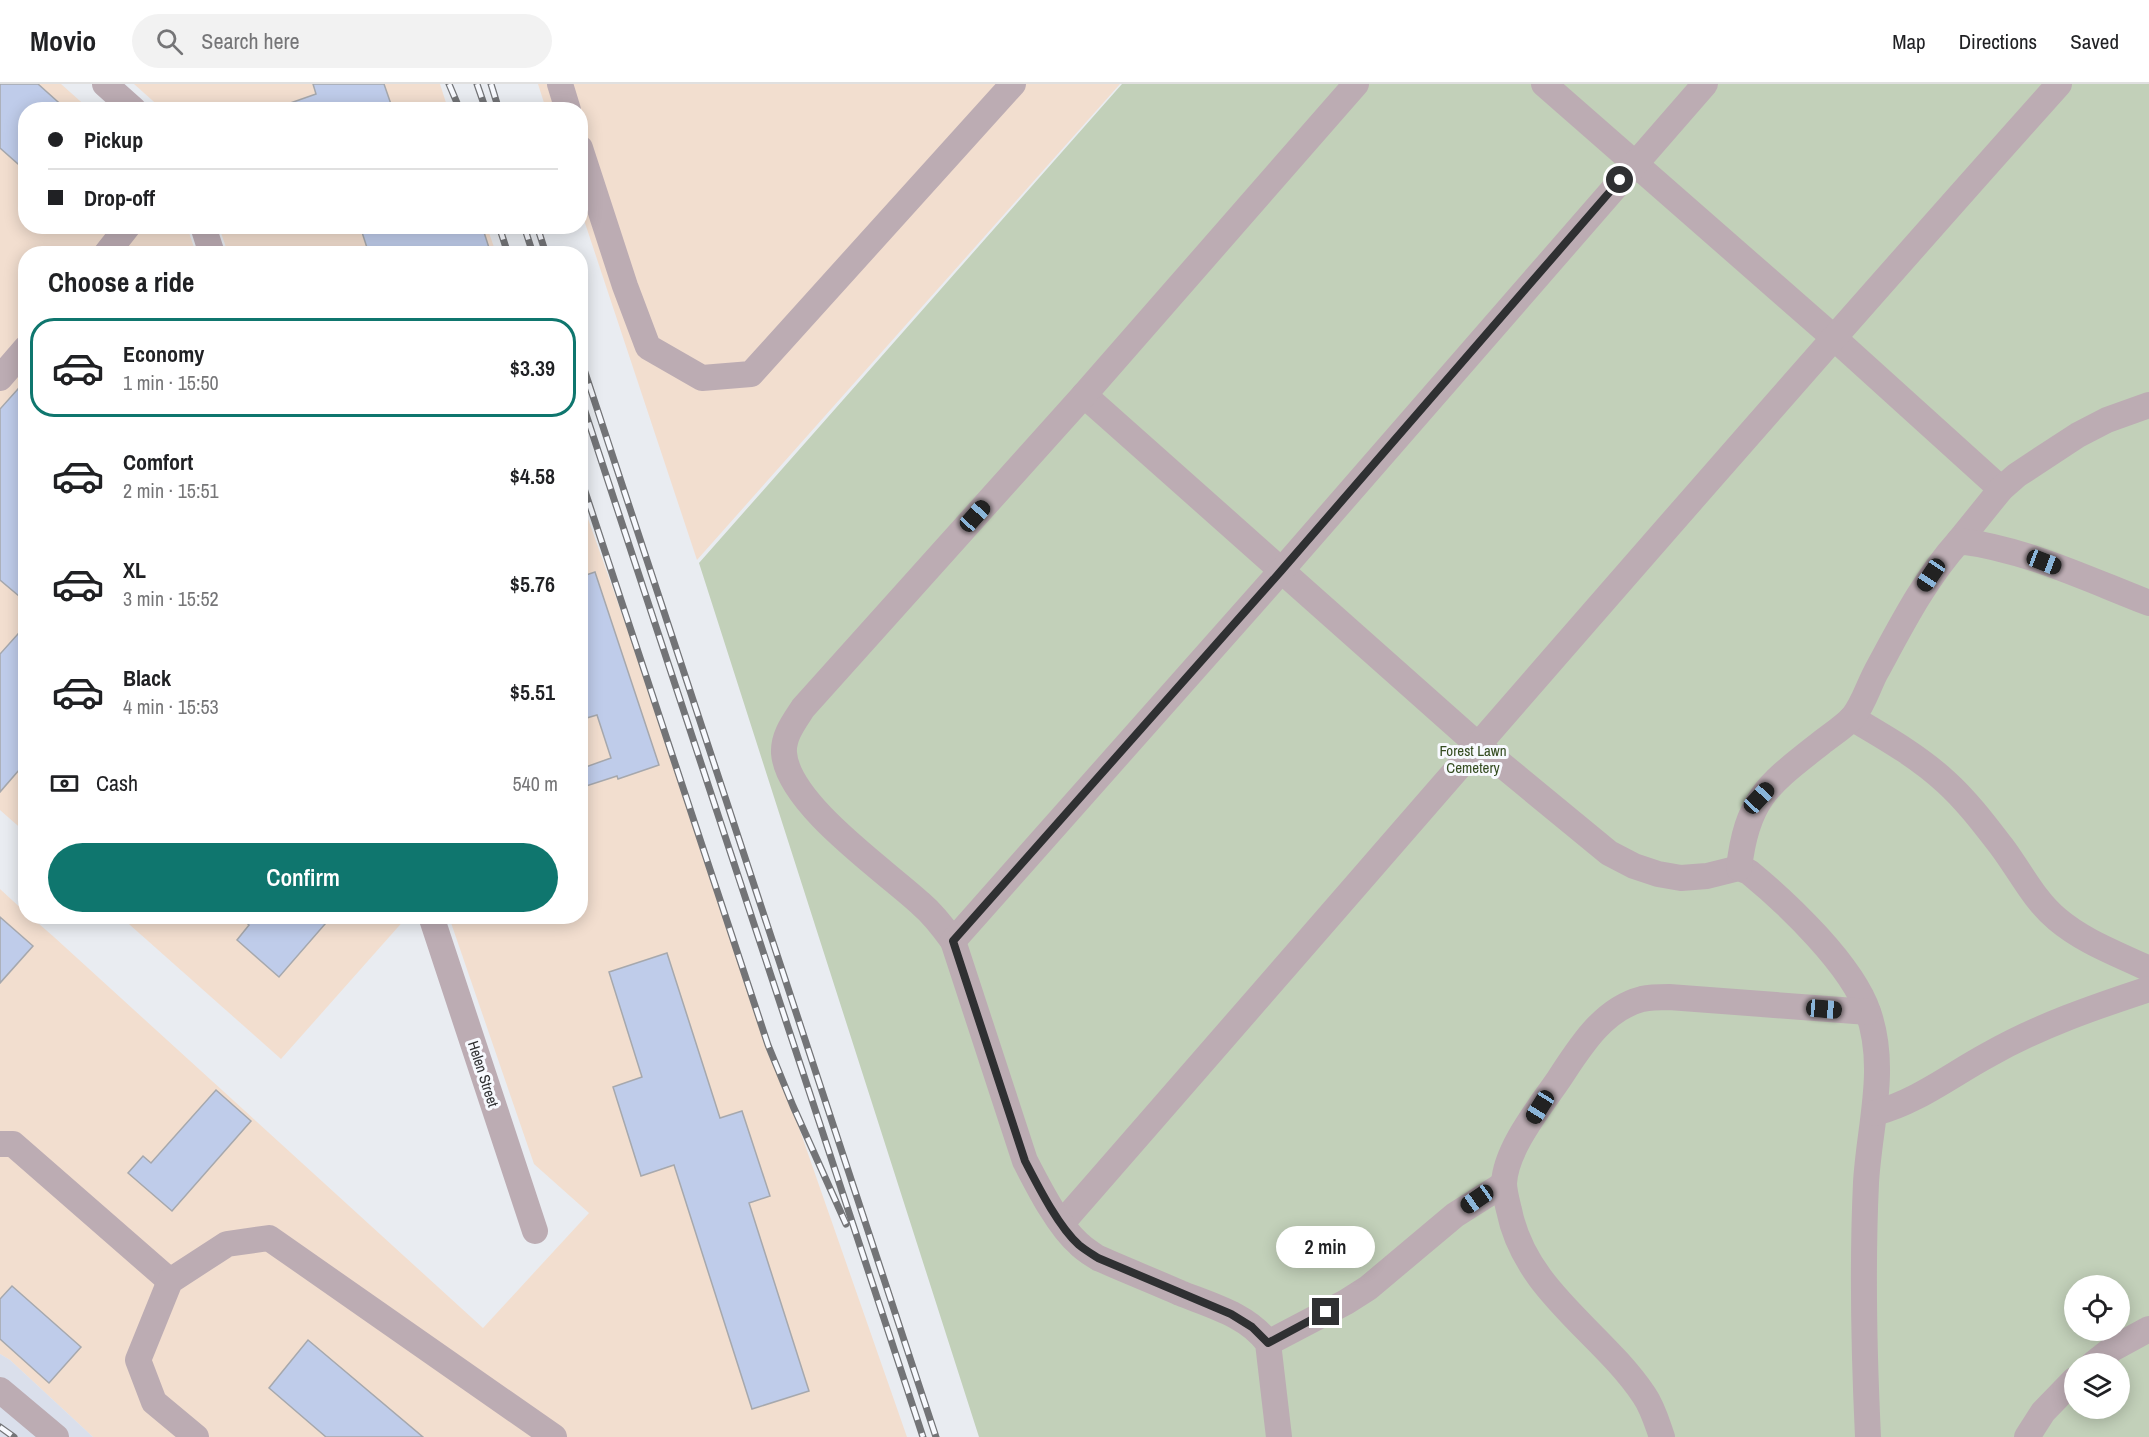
<!DOCTYPE html>
<html lang="en">
<head>
<meta charset="utf-8">
<style>
	:root { --surface:#fff; --page:#f2f2f2; --text:#202124; --muted:#757577; --line:#e0e0e0; --accent:#0f766e }
	body { margin:0; font-family:"Archivo Narrow",sans-serif; background:var(--page); color:var(--text); height:100vh; display:flex; flex-direction:column; font-size:22px; white-space:nowrap }
	* { box-sizing:border-box; margin:0 }
	p { font-size:20px; color:var(--muted) }
	.icon { flex:none; width:33px; height:33px; fill:none; stroke:currentColor; stroke-width:2; stroke-linecap:round; stroke-linejoin:round }
	.map { position:relative; flex:1; overflow:hidden }
	.side { position:absolute; left:18px; top:162px; width:570px; height:678px; display:flex; flex-direction:column; background:var(--surface); border-radius:24px; box-shadow:0 3px 15px #0003 }
	.side>* { flex:none }
	.top-card { position:absolute; left:18px; top:18px; width:570px; height:132px; border-radius:24px; box-shadow:0 3px 15px #0003; display:grid; align-content:center; height:132px; padding:0 30px; background:var(--surface) }
	.buttons { position:absolute; left:2064px; top:1191px; display:grid; gap:12px }
	.buttons a { display:grid; place-items:center; width:66px; height:66px; border-radius:50%; background:var(--surface); box-shadow:0 3px 15px #0003; font-size:30px }
	.end { position:absolute; width:27px; height:27px; margin:-14px; border:8px solid #2f3032; background:#fff; box-shadow:0 0 0 3px #fff }
	.from { border-radius:50% }
	.bubble { position:absolute; height:42px; border-radius:21px; background:var(--surface); box-shadow:0 3px 15px #0003; font-size:20px; font-weight:600; line-height:42px; text-align:center }
	.car { position:absolute; width:18px; height:36px; margin:-18px -9px; border-radius:8px; box-shadow:0 0 4px 2px #0007; background:linear-gradient(#222 24%,#8ab4d8 0 40%,#222 0 76%,#8ab4d8 0 86%,#222 0) }
	.top-card b { display:flex; align-items:center; gap:21px; height:57px; font-size:22px }
	.top-card b+b { border-top:2px solid var(--line) }
	.top-card i { width:15px; height:15px; background:var(--text) }
	ul { padding:0; list-style:none }
	li { display:flex; align-items:center; gap:18px; height:99px; margin:0 12px 9px; padding:0 18px; border:3px solid transparent; border-radius:24px }
	li div { flex:1 }
	li b { display:block; font-size:22px }
	li em { font-style:normal; font-weight:600 }
	li.on { border-color:var(--accent) }
	li>.icon { width:54px; height:54px; stroke-width:1.5 }
	h2 { padding:0 30px; font-size:27px; line-height:72px }
	.pay { display:flex; align-items:center; gap:15px; height:66px; padding:0 30px; font-size:22px }
	.pay p { margin-inline-start:auto }
	.button { display:flex; gap:12px; margin-top:auto; padding:12px 30px }
	.button a { flex:1; height:69px; border-radius:36px; background:var(--accent); color:#fff; font-size:24px; font-weight:600; line-height:69px; text-align:center }
	header { display:flex; align-items:center; gap:36px; box-sizing:border-box; height:84px; padding:0 30px; background:var(--surface); border-bottom:2px solid var(--line) }
	header strong { font-size:28px }
	nav { display:flex; gap:33px; margin-inline-start:auto; font-size:21px }
	.search { width:420px; height:54px; background:var(--page); display:flex; align-items:center; gap:15px; box-sizing:border-box; padding:0 21px; border-radius:33px; color:var(--muted); font-size:22px }
	.map>svg:first-child { display:block }
	.industrial { fill:#f2decf }
	.built { fill:#dadfeb }
	.green { fill:#c2d0b9; fill-rule:evenodd }
	.building { fill:#bfccea; stroke:#a6a8ad; stroke-width:1.5 }
	.lines { fill:none; stroke-linecap:round; stroke-linejoin:round }
	.minor { stroke:#bcacb3; stroke-width:26 }
	.rail-casing { stroke:#737477; stroke-width:7 }
	.rail { stroke:#f7f9fe; stroke-width:4.5; stroke-dasharray:14; stroke-linecap:butt }
	.route { stroke:#2f3032; stroke-width:8 }
	.labels { text-anchor:middle; stroke-width:6; stroke-linejoin:round; paint-order:stroke }
	.park-label { font-size:15px; fill:#344c20; stroke:#f7f9fe }
	.street-label { font-size:15px; fill:#2f3032; stroke:#f7f9fe }
</style>
</head>
<body>
<header>
<strong>Movio</strong>
<div class="search"><svg class="icon" aria-label="search" viewBox="0 0 24 24"><circle cx="10" cy="10" r="6"/><path d="M15 15l6 6"/></svg>Search here</div>
<nav><a>Map</a><a>Directions</a><a>Saved</a></nav>
</header>
<div class="map">
<svg width="2149" height="1353" viewBox="0 0 2149 1353">
	<rect width="100%" height="100%" fill="#e9ecf1"/>
	<g class="industrial">
		<path d="M 0,0 L 61,0 L 89,25 L 26,26 L 26,142 L 187,143 L 196,169 L 26,170 L 25,748 L 0,726 Z"/>
		<path d="M 134,0 L 440,0 L 448,25 L 162,25 Z"/>
		<path d="M 538,0 L 1120,0 L 697,476 L 581,127 L 580,26 L 546,25 Z"/>
		<path d="M 219,143 L 487,143 L 496,169 L 228,169 Z"/>
		<path d="M 581,415 L 640,581 L 675,689 L 907,1353 L 93,1353 L 10,1276 L 0,1270 L 0,805 L 25,828 L 26,832 L 31,833 L 54,853 L 483,1244 L 589,1129 L 534,1080 L 449,833 L 580,832 Z"/>
		<path d="M 405,832 L 406,834 L 281,975 L 121,833 Z"/>
	</g>
	<path class="built" d="M 0,1270 L 10,1276 L 93,1353 L 0,1353 Z"/>
	<path class="green" d="M 1122,0 L 2149,0 L 2149,1353 L 979,1353 L 699,479 ZM 2074,1202 L 2120,1202 L 2120,1246 L 2074,1246 ZM 2074,1280 L 2120,1280 L 2120,1324 L 2074,1324 Z"/>
	<g class="building">
		<path d="M 0,0 L 38,0 L 67,26 L 26,26 L 26,87 L 0,64 Z"/>
		<path d="M 313,0 L 384,0 L 393,26 L 280,26 L 279,23 L 316,10 Z"/>
		<path d="M 360,142 L 482,142 L 491,170 L 369,170 Z"/>
		<path d="M 26,296 L 26,518 L 0,496 L 0,325 Z"/>
		<path d="M 595,488 L 659,681 L 618,695 L 617,692 L 580,704 L 580,685 L 611,674 L 597,631 L 580,636 L 580,493 Z"/>
		<path d="M 26,541 L 26,678 L 0,708 L 0,570 Z"/>
		<path d="M 239,832 L 332,832 L 279,893 L 237,856 L 249,841 Z"/>
		<path d="M 0,833 L 33,862 L 0,899 Z"/>
		<path d="M 667,869 L 720,1034 L 742,1027 L 770,1112 L 749,1119 L 809,1307 L 752,1325 L 674,1081 L 641,1092 L 613,1003 L 642,993 L 609,888 Z"/>
		<path d="M 216,1006 L 251,1037 L 172,1127 L 128,1089 L 143,1072 L 151,1079 Z"/>
		<path d="M 12,1202 L 81,1263 L 49,1299 L 0,1255 L 0,1215 Z"/>
		<path d="M 308,1256 L 423,1353 L 326,1353 L 269,1304 Z"/>
	</g>
	<g class="lines">
		<g class="minor">
			<path d="M 105,0 L 134,26"/>
			<path d="M 560,0 L 568,26"/>
			<path d="M 1544,0 L 1833,253 L 2001,405"/>
			<path d="M 580,64 L 625,202 L 648,263 L 702,294 L 751,290 L 1013,0"/>
			<path d="M 203,142 L 212,170"/>
			<path d="M 106,170 L 128,142"/>
			<path d="M 0,294 L 26,264"/>
			<path d="M 1084,311 L 1479,662 L 1609,769 L 1634,782 L 1658,790 L 1681,794 L 1707,792 L 1739,784 L 1749,788 C 1788,820 1852,881 1868,928 C 1888,984 1869,1043 1866,1099 C 1862,1184 1864,1269 1868,1353"/>
			<path d="M 1959,457 L 2001,405 L 2017,391 L 2078,351 L 2107,336 L 2149,321"/>
			<path d="M 1852,634 C 1884,653 1918,672 1946,698 C 1967,717 1985,741 2002,763 C 2020,787 2034,816 2057,835 C 2084,858 2118,870 2149,885"/>
			<path d="M 1739,784 C 1747,714 1769,700 1821,659 C 1831,651 1844,643 1853,633 C 1864,619 1868,603 1876,588 C 1901,542 1924,496 1959,457 C 2025,465 2087,495 2149,519"/>
			<path d="M 431,832 L 535,1147"/>
			<path d="M 953,857 C 943,843 933,830 920,819 C 883,785 788,720 784,669 C 783,652 794,638 803,624 L 1084,311 L 1356,0"/>
			<path d="M 1875,1029 C 1917,1018 1951,991 1988,971 C 2039,942 2094,923 2149,905"/>
			<path d="M 0,1060 L 13,1060 L 170,1197"/>
			<path d="M 1062,1139 C 1394,759 1723,376 2059,0"/>
			<path d="M 1268,1259 L 1346,1218 L 1368,1204 L 1455,1131 L 1504,1100"/>
			<path d="M 2093,1280 L 2112,1265 L 2149,1245"/>
			<path d="M 0,1306 L 56,1353"/>
			<path d="M 196,1353 L 154,1318 L 138,1276 L 170,1197 L 227,1160 L 269,1154 L 554,1353"/>
			<path d="M 1279,1353 L 1268,1259 C 1248,1231 1210,1221 1180,1209 C 1153,1197 1125,1186 1098,1174 C 1092,1170 1085,1166 1079,1160 C 1058,1142 1038,1102 1025,1077 L 953,857 L 1281,487 L 1705,0"/>
			<path d="M 1662,1353 C 1657,1339 1653,1324 1644,1311 C 1601,1247 1525,1207 1509,1126 C 1507,1118 1504,1107 1504,1099 C 1506,1064 1540,1023 1559,995 C 1580,963 1603,925 1642,915 C 1651,913 1661,913 1669,913 L 1868,928"/>
			<path d="M 2027,1353 L 2043,1328 L 2074,1296"/>
		</g>
		<g class="rail-casing">
			<g id="rail">
				<path d="M 449,0 L 460,26"/>
				<path d="M 477,0 L 486,26"/>
				<path d="M 491,0 L 499,26"/>
				<path d="M 499,142 L 508,170"/>
				<path d="M 524,142 L 533,170"/>
				<path d="M 537,142 L 546,170"/>
				<path d="M 580,273 L 936,1353"/>
				<path d="M 580,312 L 923,1353"/>
				<path d="M 580,392 L 768,961 L 793,1022 L 846,1140"/>
				<path d="M 0,1343 L 14,1353"/>
			</g>
		</g>
		<use href="#rail" class="rail"/>
	</g>
	<g class="lines">
		<path class="route" d="M 1326,1228 L 1268,1259 L 1252,1243 L 1231,1230 L 1098,1174 C 1092,1170 1085,1166 1079,1161 C 1058,1142 1038,1102 1025,1077 L 953,857 L 1281,487 L 1620,96"/>
	</g>
	<g class="labels">
		<g class="park-label">
			<text x="1473" y="672">Forest Lawn<tspan x="1473" dy="17">Cemetery</tspan></text>
		</g>
		<g class="street-label">
			<text transform="translate(483 990) rotate(72)" y="5">Helen Street</text>
		</g>
	</g>
</svg>
<div class="buttons">
<a><svg class="icon" aria-label="locate" viewBox="0 0 24 24"><circle cx="12" cy="12" r="6"/><path d="M12 2v4M12 18v4M2 12h4M18 12h4"/></svg></a>
<a><svg class="icon" aria-label="layers" viewBox="0 0 24 24"><path d="M12 4l9 5-9 5-9-5zM3 14l9 5 9-5"/></svg></a>
</div>
<i class="end from" style="left:1620px;top:96px"></i>
<i class="end" style="left:1326px;top:1228px"></i>
<div class="bubble" style="left:1276px;top:1142px;width:99px">2 min</div>
<i class="car" style="left:975px;top:432px;rotate:42deg"></i>
<i class="car" style="left:2044px;top:478px;rotate:111deg"></i>
<i class="car" style="left:1931px;top:491px;rotate:214deg"></i>
<i class="car" style="left:1759px;top:714px;rotate:43deg"></i>
<i class="car" style="left:1824px;top:925px;rotate:95deg"></i>
<i class="car" style="left:1540px;top:1023px;rotate:212deg"></i>
<i class="car" style="left:1477px;top:1115px;rotate:235deg"></i>
<div class="top-card">
<b><i class="from"></i>Pickup</b>
<b><i></i>Drop-off</b>
</div>
<section class="side">
<h2>Choose a ride</h2>
<ul>
<li class="on"><svg class="icon" aria-label="car" viewBox="0 0 24 24"><path d="M5 17H2v-5l4-1 3-4h7l3 4 3 1v5h-3M9 17h6M6 11h13"/><circle cx="7" cy="17" r="2"/><circle cx="17" cy="17" r="2"/></svg><div><b>Economy</b><p>1 min · 15:50</p></div><em>$3.39</em></li>
<li><svg class="icon" aria-label="car" viewBox="0 0 24 24"><path d="M5 17H2v-5l4-1 3-4h7l3 4 3 1v5h-3M9 17h6M6 11h13"/><circle cx="7" cy="17" r="2"/><circle cx="17" cy="17" r="2"/></svg><div><b>Comfort</b><p>2 min · 15:51</p></div><em>$4.58</em></li>
<li><svg class="icon" aria-label="car" viewBox="0 0 24 24"><path d="M5 17H2v-5l4-1 3-4h7l3 4 3 1v5h-3M9 17h6M6 11h13"/><circle cx="7" cy="17" r="2"/><circle cx="17" cy="17" r="2"/></svg><div><b>XL</b><p>3 min · 15:52</p></div><em>$5.76</em></li>
<li><svg class="icon" aria-label="car" viewBox="0 0 24 24"><path d="M5 17H2v-5l4-1 3-4h7l3 4 3 1v5h-3M9 17h6M6 11h13"/><circle cx="7" cy="17" r="2"/><circle cx="17" cy="17" r="2"/></svg><div><b>Black</b><p>4 min · 15:53</p></div><em>$5.51</em></li>
</ul>
<div class="pay"><svg class="icon" aria-label="cash" viewBox="0 0 24 24"><path d="M3 7h18v10H3z"/><circle cx="12" cy="12" r="2"/></svg>Cash<p>540 m</p></div>
<div class="button"><a>Confirm</a></div>
</section>
</div>
</body>
</html>
